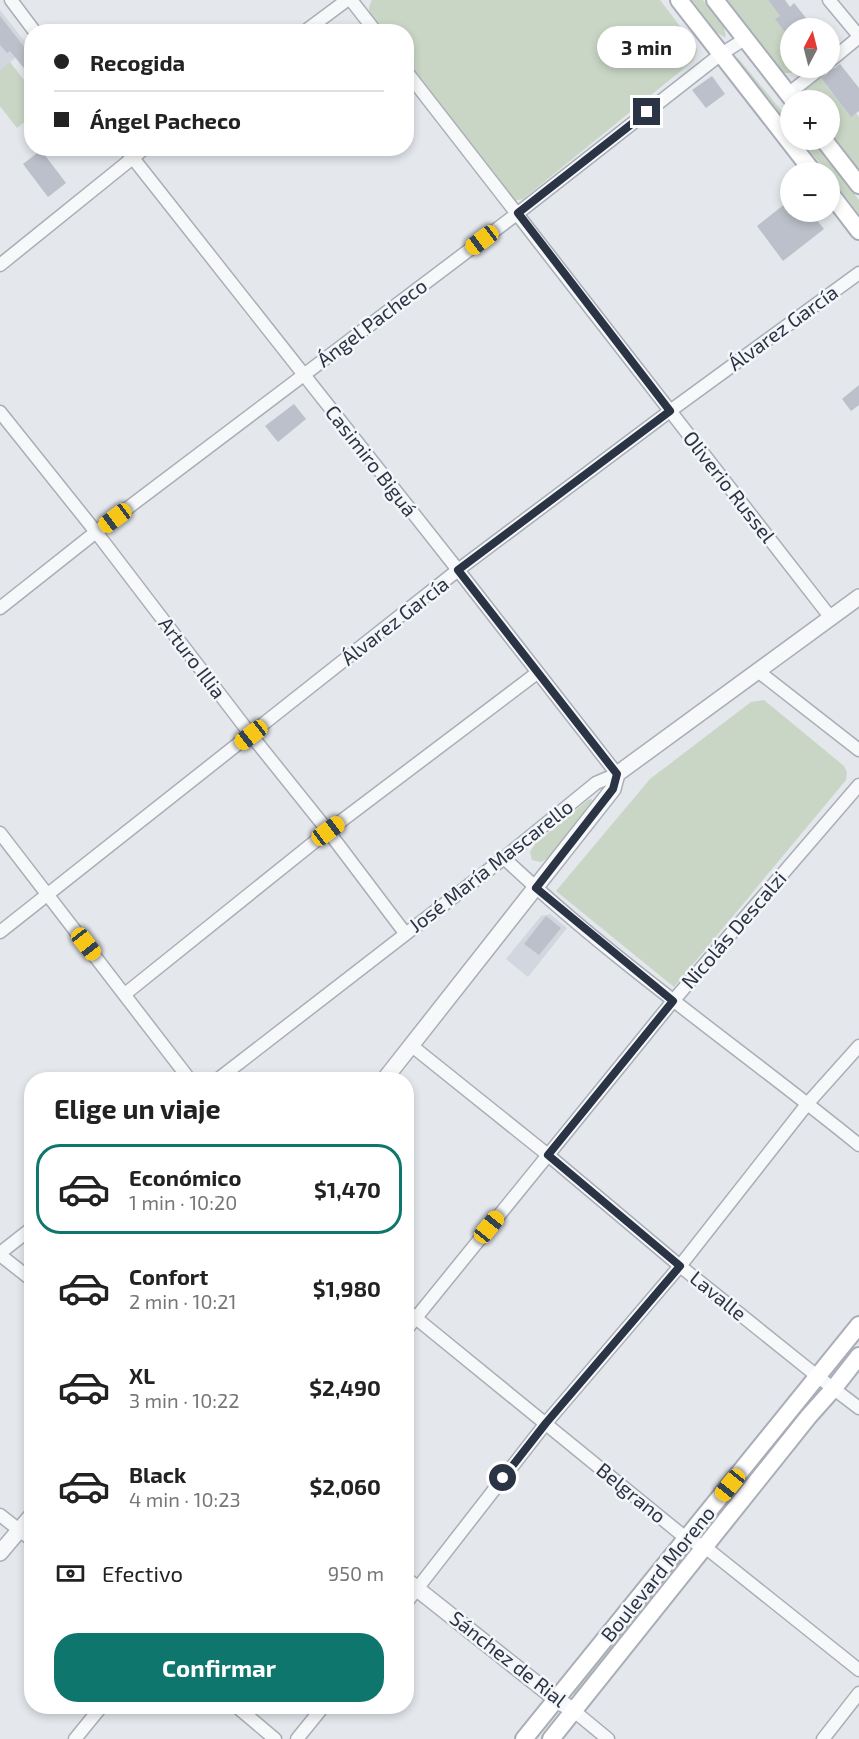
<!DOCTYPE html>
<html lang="es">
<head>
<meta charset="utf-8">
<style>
	:root { --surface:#fff; --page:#f2f2f2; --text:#222; --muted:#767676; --line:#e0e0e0; --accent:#0f766e }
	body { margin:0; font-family:"Exo 2",sans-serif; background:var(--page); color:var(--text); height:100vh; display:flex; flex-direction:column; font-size:22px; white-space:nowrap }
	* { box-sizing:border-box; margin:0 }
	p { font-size:20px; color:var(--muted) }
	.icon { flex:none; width:33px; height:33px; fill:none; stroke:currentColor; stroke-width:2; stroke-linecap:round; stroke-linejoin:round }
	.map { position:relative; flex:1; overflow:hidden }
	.sheet { position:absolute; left:24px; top:1072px; width:390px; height:642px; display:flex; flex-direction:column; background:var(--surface); border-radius:24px; box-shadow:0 3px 9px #0003 }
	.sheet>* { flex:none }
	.banner { position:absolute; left:24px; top:24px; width:390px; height:132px; border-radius:24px; box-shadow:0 3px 9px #0003; display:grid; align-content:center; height:132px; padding:0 30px; background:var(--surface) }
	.needle { width:39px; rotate:7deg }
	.tools { position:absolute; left:780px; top:18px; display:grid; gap:12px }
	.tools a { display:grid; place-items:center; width:60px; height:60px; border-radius:50%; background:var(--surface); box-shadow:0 3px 9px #0003; font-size:30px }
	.end { position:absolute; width:27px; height:27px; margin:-14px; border:8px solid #2b3445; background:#fff; box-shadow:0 0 0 3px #fff }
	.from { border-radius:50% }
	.bubble { position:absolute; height:42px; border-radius:21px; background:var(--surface); box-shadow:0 3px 9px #0003; font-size:20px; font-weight:700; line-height:42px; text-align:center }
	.car { position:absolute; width:18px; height:36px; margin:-18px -9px; border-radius:8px; box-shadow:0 0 4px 2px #0007; background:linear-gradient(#f5c518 24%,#345 0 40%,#f5c518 0 76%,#345 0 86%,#f5c518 0) }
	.banner b { display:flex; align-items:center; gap:21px; height:57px; font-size:22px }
	.banner b+b { border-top:2px solid var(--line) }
	.banner i { width:15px; height:15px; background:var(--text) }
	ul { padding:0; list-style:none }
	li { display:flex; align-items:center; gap:18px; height:90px; margin:0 12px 9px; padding:0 18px; border:3px solid transparent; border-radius:24px }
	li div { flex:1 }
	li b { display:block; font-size:22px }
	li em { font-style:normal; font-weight:700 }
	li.on { border-color:var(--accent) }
	li>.icon { width:54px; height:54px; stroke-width:1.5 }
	h2 { padding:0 30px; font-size:27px; line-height:72px }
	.pay { display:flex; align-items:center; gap:15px; height:66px; padding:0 30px; font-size:22px }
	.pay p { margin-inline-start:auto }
	.button { display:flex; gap:12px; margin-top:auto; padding:12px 30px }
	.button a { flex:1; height:69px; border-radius:24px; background:var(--accent); color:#fff; font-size:24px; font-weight:700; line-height:69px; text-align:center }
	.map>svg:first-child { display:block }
	.built { fill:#d2d6de }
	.green { fill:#c9d6c5 }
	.building { fill:#bbc0ca }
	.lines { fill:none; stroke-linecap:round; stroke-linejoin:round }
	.minor-casing { stroke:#a9aeb7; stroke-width:15 }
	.tertiary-casing { stroke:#a9aeb7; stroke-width:18 }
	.secondary-casing { stroke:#a9aeb7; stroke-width:20 }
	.minor { stroke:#f7f8fa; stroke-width:12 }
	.tertiary { stroke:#f7f8fa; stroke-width:15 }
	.secondary { stroke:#fff; stroke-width:16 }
	.route { stroke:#2b3445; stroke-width:8 }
	.labels { text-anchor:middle; stroke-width:5; stroke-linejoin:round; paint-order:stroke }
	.street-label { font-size:20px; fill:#2b3445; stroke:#f4f6f9 }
</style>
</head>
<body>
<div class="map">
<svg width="859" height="1739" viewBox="0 0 859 1739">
	<rect width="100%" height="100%" fill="#e4e7ec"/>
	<g class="built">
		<path d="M 0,10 L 29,47 L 0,70 Z"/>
		<path d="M 550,914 L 567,928 L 528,977 L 506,959 L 541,916 Z"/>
	</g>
	<g class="green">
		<path d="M 372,0 L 660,0 L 696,47 L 697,51 L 693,61 L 523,199 L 513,201 L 407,67 L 406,32 L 379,31 C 371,21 365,13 372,0 Z"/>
		<path d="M 692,0 L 703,0 L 724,27 L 726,38 L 716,32 Z"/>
		<path d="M 727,0 L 768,0 L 780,16 L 776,20 L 790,39 L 790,68 L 798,68 L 791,73 L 784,73 Z"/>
		<path d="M 738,58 L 781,110 L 790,114 L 790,127 L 738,60 Z"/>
		<path d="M 10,62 L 31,89 L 31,117 L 17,128 L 0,106 L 0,70 Z"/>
		<path d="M 819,76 L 851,117 L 856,113 L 859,117 L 859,171 L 830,133 L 830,100 L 805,100 C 801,88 810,83 819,76 Z"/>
		<path d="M 801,140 L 812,140 L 859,200 L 859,214 L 830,176 L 830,172 L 827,172 Z"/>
		<path d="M 764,700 L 844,766 L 847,772 L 846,780 L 674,987 L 556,891 L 650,779 L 751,702 Z"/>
		<path d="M 592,799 L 591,804 L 550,857 L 541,862 L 532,860 L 530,852 L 535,844 L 588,800 Z"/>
		<path d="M 684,1557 L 685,1563 L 578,1695 L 574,1694 L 573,1690 L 654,1589 L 655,1596 L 678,1568 L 679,1558 Z"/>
	</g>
	<g class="building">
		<path d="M 768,0 L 785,0 L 790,7 L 794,3 L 814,28 L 790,28 L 790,39 L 775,19 L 780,16 Z"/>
		<path d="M 0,16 L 32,57 L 32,78 L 10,51 L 7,53 L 0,45 Z"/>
		<path d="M 840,64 L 859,88 L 859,111 L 851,117 L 821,78 L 827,74 L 829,69 L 835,68 Z"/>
		<path d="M 712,76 L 725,94 L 706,108 L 692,90 Z"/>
		<path d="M 41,150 L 66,183 L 48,197 L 23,164 Z"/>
		<path d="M 790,200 L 790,212 L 810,212 L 824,229 L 783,261 L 757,226 Z"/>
		<path d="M 859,385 L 859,405 L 851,411 L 842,399 Z"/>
		<path d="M 294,404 L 306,419 L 278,442 L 265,426 Z"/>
		<path d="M 546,916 L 561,928 L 539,955 L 524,944 Z"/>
	</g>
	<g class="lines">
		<g class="minor-casing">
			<g id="minor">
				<path d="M 11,0 L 35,32"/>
				<path d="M 351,0 L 376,32"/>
				<path d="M 829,0 L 859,36"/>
				<path d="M 304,32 L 347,0"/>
				<path d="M 830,61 L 859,37"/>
				<path d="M 406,71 L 831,618"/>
				<path d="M 788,94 L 821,68"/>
				<path d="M 125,148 L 458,570 L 617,774 L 596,783 L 504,858 L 217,1080"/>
				<path d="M 0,265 L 145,148"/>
				<path d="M 0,412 L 96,532 L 251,735 L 328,831 L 405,933"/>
				<path d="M 0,608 L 96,532 L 518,213 L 721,54 L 745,39"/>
				<path d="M 759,672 L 859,750"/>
				<path d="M 0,833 L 190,1080"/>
				<path d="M 504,858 C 615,963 741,1049 859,1145"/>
				<path d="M 0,932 L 458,570 L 670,411 L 859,273"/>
				<path d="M 125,994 L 328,831 L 537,673"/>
				<path d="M 412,1046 L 548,1155 L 680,1266 L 817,1376 L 859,1408"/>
				<path d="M 0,1253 L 32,1228"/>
				<path d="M 0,1255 L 32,1280"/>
				<path d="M 406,1310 L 687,1539 L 705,1547 L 859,1670"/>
				<path d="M 406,1330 L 673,1001 L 859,785"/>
				<path d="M 0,1515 L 32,1540"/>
				<path d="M 406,1603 L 546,1423 L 680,1266 L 808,1103 L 859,1046"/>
				<path d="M 237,1707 L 275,1739"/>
				<path d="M 574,1711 L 608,1739"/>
				<path d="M 75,1739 L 101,1707"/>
				<path d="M 297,1739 L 323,1707"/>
				<path d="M 823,1739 L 859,1693"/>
			</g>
		</g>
		<g class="tertiary-casing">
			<g id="tertiary">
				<path d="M 384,1080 L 613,789 L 617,774 L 859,597"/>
				<path d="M 0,1553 L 32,1515"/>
				<path d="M 406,1580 L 556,1699 L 574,1711"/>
			</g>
		</g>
		<g class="secondary-casing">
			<g id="secondary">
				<path d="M 679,0 L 813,172"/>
				<path d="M 715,0 L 793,100"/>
				<path d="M 824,140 L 859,185"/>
				<path d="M 830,193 L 859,231"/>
				<path d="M 524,1739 L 859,1325"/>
				<path d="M 551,1739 L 809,1416 L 834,1388 L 859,1356"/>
			</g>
		</g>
		<use href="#minor" class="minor"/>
		<use href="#tertiary" class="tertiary"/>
		<use href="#secondary" class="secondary"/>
	</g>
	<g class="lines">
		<path class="route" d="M 503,1478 L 546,1423 L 680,1266 L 548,1155 L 673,1001 L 536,888 L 613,789 L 617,774 L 458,570 L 670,411 L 518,213 L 647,112"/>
	</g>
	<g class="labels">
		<g class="street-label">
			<text transform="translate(372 323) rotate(-37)" y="7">Ángel Pacheco</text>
			<text transform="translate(783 328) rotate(-36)" y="7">Álvarez García</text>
			<text transform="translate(371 461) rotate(52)" y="7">Casimiro Biguá</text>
			<text transform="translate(729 487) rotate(52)" y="7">Oliverio Russel</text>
			<text transform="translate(395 621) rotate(-38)" y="7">Álvarez García</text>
			<text transform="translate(192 658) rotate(53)" y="7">Arturo Illia</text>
			<text transform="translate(491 866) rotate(-38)" y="7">José María Mascarello</text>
			<text transform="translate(734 930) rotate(-49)" y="7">Nicolás Descalzi</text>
			<text transform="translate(718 1296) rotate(39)" y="7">Lavalle</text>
			<text transform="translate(631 1493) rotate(39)" y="7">Belgrano</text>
			<text transform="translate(658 1574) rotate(-51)" y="7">Boulevard Moreno</text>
			<text transform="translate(508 1659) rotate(38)" y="7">Sánchez de Rial</text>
		</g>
	</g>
</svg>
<div class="tools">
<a><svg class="needle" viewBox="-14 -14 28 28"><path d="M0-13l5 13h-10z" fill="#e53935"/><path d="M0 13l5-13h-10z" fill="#767676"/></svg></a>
<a>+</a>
<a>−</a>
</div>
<i class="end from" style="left:503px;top:1478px"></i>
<i class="end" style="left:647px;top:112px"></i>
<div class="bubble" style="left:597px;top:26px;width:99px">3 min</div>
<i class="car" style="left:482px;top:240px;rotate:233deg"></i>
<i class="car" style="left:115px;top:518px;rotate:233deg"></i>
<i class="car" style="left:251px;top:735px;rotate:232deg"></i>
<i class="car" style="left:328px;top:831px;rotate:53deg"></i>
<i class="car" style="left:86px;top:944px;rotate:142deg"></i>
<i class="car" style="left:489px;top:1227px;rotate:39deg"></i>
<i class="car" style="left:730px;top:1485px;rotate:219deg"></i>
<div class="banner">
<b><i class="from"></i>Recogida</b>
<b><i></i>Ángel Pacheco</b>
</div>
<section class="sheet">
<h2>Elige un viaje</h2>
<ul>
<li class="on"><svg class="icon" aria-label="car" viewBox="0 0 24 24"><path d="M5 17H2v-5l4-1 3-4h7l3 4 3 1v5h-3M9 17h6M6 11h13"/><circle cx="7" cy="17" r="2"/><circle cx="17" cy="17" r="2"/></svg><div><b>Económico</b><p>1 min · 10:20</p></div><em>$1,470</em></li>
<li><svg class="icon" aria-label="car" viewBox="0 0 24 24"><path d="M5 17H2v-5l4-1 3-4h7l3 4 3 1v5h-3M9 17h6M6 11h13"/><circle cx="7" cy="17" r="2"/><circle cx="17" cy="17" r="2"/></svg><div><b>Confort</b><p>2 min · 10:21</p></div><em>$1,980</em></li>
<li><svg class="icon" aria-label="car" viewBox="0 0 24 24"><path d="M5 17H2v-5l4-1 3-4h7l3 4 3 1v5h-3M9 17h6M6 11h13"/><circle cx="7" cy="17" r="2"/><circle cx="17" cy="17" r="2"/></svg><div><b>XL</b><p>3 min · 10:22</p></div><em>$2,490</em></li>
<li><svg class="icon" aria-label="car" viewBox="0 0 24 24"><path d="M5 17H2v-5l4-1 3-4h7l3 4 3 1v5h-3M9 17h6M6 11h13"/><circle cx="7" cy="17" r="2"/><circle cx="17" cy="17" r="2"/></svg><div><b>Black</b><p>4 min · 10:23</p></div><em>$2,060</em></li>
</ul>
<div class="pay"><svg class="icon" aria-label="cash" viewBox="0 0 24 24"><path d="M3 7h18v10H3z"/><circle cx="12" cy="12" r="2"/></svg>Efectivo<p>950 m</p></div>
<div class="button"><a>Confirmar</a></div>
</section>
</div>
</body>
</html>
